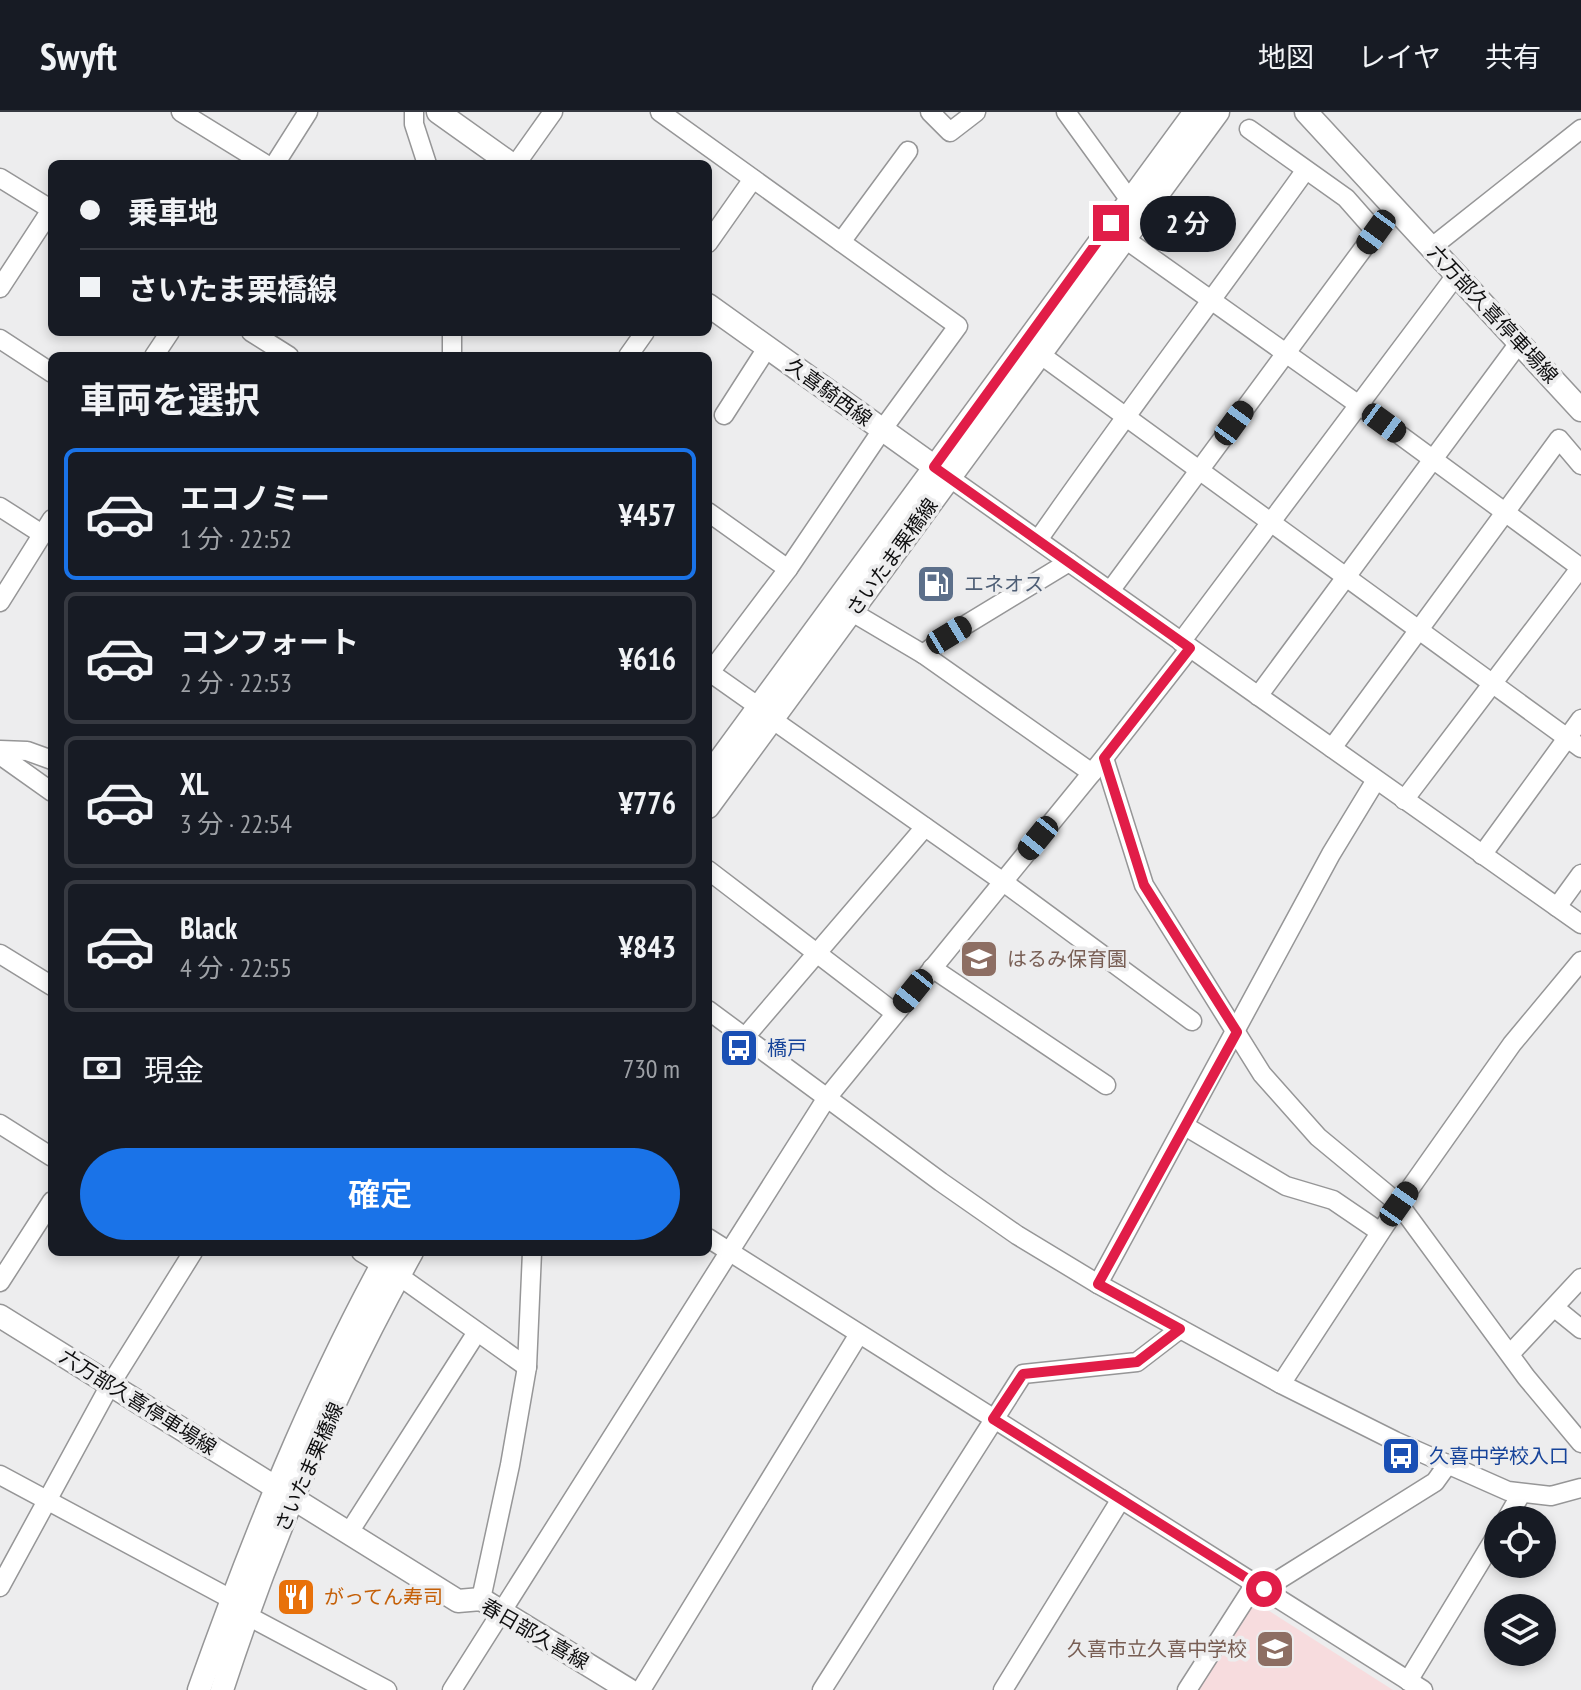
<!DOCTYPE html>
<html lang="ja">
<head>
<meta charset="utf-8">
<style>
	:root { --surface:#171b24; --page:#20242c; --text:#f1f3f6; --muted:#9ea1a6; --line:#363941; --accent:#1a73e8 }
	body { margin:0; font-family:"PT Sans Narrow","Noto Sans JP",sans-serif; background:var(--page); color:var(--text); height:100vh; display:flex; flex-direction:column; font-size:30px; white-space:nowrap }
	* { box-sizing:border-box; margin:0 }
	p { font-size:26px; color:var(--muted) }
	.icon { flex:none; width:44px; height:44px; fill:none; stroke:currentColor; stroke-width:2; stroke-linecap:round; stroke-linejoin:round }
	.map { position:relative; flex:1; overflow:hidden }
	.side { position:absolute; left:48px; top:240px; width:664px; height:904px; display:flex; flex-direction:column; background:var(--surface); border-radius:12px; box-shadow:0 4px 12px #0003 }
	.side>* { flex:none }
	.top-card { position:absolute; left:48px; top:48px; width:664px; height:176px; border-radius:12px; box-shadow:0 4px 12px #0003; display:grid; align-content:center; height:176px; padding:0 32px; background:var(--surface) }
	.buttons { position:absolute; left:1484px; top:1394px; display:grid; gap:16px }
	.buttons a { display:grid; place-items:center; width:72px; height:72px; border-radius:50%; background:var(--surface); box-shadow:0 4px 12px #0003; font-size:40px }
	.end { position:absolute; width:36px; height:36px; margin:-18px; border:10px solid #e11d48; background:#fff; box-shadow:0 0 0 4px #fff }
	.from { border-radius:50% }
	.bubble { position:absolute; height:56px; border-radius:28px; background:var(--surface); box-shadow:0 4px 12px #0003; font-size:26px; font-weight:600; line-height:56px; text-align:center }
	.car { position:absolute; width:24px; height:48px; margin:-24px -12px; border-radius:10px; box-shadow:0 0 6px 2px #0007; background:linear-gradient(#222 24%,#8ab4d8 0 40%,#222 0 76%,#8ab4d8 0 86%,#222 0) }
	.top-card b { display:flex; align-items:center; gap:28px; height:76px; font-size:30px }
	.top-card b+b { border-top:2px solid var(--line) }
	.top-card i { width:20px; height:20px; background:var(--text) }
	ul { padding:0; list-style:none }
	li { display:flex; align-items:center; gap:24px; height:132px; margin:0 16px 12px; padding:0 16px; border:4px solid var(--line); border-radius:12px }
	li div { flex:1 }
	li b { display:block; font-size:30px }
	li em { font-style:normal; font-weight:600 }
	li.current { border-color:var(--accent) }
	li>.icon { width:72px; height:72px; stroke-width:1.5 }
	h2 { padding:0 32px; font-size:36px; line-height:96px }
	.pay { display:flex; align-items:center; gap:20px; height:88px; padding:0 32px; font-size:30px }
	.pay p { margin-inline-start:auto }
	.primary-button { display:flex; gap:16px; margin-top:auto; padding:16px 32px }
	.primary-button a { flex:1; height:92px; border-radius:48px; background:var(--accent); color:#fff; font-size:32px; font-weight:600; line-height:92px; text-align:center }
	header { display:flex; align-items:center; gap:48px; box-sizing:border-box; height:112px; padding:0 40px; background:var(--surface); border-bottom:2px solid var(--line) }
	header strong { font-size:38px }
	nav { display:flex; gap:44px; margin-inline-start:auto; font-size:28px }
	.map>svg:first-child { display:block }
	.education { fill:#f7dcde }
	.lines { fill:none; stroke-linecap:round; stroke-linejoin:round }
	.minor-casing { stroke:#969697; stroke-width:21 }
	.major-casing { stroke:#969697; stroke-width:25 }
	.minor { stroke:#fff; stroke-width:18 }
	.major { stroke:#fff; stroke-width:22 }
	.route { stroke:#e11d48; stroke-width:10 }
	.labels { text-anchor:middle; stroke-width:7; stroke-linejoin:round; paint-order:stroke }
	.street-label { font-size:20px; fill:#0e0e0f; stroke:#ededee }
	.service-label { font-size:20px; fill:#4e5e75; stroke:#ededee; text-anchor:start }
	.education-label { font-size:20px; fill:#785e54; stroke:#ededee; text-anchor:start }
	.transit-label { font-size:20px; fill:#164399; stroke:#ededee; text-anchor:start }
	.food-label { font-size:20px; fill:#c56008; stroke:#ededee; text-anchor:start }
</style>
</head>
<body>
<header>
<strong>Swyft</strong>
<nav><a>地図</a><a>レイヤ</a><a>共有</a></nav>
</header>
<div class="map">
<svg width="1581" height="1578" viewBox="0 0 1581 1578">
	<rect width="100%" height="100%" fill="#ededee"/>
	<path class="education" d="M 1248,1495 L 1263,1495 L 1393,1578 L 1195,1578 Z"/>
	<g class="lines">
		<g class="minor-casing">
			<g id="minor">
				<path d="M 181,0 L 265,52"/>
				<path d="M 414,0 L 414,12 L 427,52"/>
				<path d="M 660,0 L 958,214 L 882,318 L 788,457 L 708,563"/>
				<path d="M 930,0 L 950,20 L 976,0"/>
				<path d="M 1066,0 L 1129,87 L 1125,127 L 1359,293 L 1581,456"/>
				<path d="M 1249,17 L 1346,86 L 1376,120"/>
				<path d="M 275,52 L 308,0"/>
				<path d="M 516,52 L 553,0"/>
				<path d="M 0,66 L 52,98"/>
				<path d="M 841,130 L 908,39"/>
				<path d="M 708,131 L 753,67"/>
				<path d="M 1432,135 L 1581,17"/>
				<path d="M 0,176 L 51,98"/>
				<path d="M 251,220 L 289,244"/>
				<path d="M 452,220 L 452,244"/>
				<path d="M 0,227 L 52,261"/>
				<path d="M 1041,243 L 1581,636"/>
				<path d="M 154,244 L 170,220"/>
				<path d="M 628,244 L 645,220"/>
				<path d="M 724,303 L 767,236"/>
				<path d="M 950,366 L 1581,812"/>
				<path d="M 0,395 L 42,422"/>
				<path d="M 708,400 L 788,457"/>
				<path d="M 1038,428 C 1125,303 1217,182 1305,59"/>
				<path d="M 1110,479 L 1394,95"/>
				<path d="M 0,490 L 52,407"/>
				<path d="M 852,500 L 923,542 L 1092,661"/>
				<path d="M 1181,530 L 1457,162"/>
				<path d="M 923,542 L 949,523 L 1069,450"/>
				<path d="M 708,559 L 759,595 L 773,608 L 1002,769 L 1192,909"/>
				<path d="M 1258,584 L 1519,231"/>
				<path d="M 1332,636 L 1559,327 L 1581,353"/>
				<path d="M 0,638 L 27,639 L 52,648"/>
				<path d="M 0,643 L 52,680"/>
				<path d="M 1104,646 L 1144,773 L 1262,962 L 1318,1025 L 1399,1092 L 1526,1265 L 1581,1331"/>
				<path d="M 1404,688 L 1581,455"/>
				<path d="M 1482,743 L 1581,607"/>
				<path d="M 708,758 L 895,901"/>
				<path d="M 1557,795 L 1581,762"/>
				<path d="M 0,842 L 52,874"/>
				<path d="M 932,856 L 1106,973"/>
				<path d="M 708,898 L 941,1070 L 1017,1123 L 1098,1172 L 1281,1272 L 1395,1329 L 1508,1379 L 1551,1384 L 1581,1376"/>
				<path d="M 745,925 L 925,715"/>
				<path d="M 0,1012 L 52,1045"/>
				<path d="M 1185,1014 L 1286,1074 L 1333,1088 L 1380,1120"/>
				<path d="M 708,1126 L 1423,1578"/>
				<path d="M 361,1140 L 382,1153"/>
				<path d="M 399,1164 L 527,1255"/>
				<path d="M 0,1170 L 52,1089"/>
				<path d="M 1098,1172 L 1331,742 L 1376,668"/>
				<path d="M 1555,1196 L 1581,1217"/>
				<path d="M 1511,1241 L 1581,1166"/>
				<path d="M 1281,1272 L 1399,1092 L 1512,932 L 1581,849"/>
				<path d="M 0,1363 L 231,1487"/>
				<path d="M 1506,1408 L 1521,1382"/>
				<path d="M 348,1422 L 477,1220"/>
				<path d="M 0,1475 L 110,1273 L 193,1140"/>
				<path d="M 1264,1477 L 1435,1370 L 1448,1352"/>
				<path d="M 481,1487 L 510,1353 L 527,1255 L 532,1140"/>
				<path d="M 246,1503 L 387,1578"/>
				<path d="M 1408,1569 L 1498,1421"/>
				<path d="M 452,1578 L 826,987 L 1104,646 L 1190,536"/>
				<path d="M 641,1578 L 859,1222"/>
				<path d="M 822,1578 L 1023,1262 L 1137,1250 L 1180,1217"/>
				<path d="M 1003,1578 L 1121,1387"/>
				<path d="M 1187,1578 L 1255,1472"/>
			</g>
		</g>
		<g class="major-casing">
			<g id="major">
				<path d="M 438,0 L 511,52"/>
				<path d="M 1306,0 L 1581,298"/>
				<path d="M 708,193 L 946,363"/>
				<path d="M 708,664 L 1195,0"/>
				<path d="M 708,695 L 1218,0"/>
				<path d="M 0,1204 L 458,1489 L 481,1487 L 629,1578"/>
				<path d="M 199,1578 C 252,1429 312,1279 389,1140"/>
				<path d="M 222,1578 C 271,1427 335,1278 412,1140"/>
			</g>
		</g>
		<use href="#minor" class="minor"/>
		<use href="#major" class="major"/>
	</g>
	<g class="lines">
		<path class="route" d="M 1111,111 L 934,355 L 1190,536 L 1104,646 L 1144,773 L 1237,920 L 1098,1172 L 1180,1217 L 1137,1250 L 1023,1262 L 993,1307 L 1264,1477"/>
	</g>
	<defs>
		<g id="fuel-square" transform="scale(2)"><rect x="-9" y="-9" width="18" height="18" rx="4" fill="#5c6f8a" stroke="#ededee"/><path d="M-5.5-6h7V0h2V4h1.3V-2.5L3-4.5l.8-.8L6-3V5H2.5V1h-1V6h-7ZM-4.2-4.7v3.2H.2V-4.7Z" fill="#fff"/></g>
		<g id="school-square" transform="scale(2)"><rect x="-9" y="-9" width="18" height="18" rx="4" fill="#8d6e63" stroke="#ededee"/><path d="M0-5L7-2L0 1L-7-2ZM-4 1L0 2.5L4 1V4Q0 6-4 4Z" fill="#fff"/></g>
		<g id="bus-square" transform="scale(2)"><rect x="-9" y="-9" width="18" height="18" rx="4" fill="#1a4fb4" stroke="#ededee"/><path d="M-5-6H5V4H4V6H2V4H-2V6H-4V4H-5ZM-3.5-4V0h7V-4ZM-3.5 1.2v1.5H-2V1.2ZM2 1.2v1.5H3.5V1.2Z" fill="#fff"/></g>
		<g id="restaurant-square" transform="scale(2)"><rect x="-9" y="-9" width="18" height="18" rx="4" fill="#e8710a" stroke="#ededee"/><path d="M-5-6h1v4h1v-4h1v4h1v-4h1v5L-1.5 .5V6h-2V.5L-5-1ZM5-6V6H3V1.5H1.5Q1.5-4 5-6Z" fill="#fff"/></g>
	</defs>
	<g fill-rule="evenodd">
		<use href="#fuel-square" x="936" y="472"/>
		<use href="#school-square" x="979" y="847"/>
		<use href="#bus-square" x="739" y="936"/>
		<use href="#bus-square" x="1401" y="1344"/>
		<use href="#restaurant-square" x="296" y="1485"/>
		<use href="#school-square" x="1275" y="1537"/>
	</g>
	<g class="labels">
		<g class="street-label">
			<text transform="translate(1493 202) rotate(47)" y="7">六万部久喜停車場線</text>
			<text transform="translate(829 280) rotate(36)" y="7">久喜騎西線</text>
			<text transform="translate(892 445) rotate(-54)" y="7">さいたま栗橋線</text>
			<text transform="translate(138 1290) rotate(32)" y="7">六万部久喜停車場線</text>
			<text transform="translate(309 1355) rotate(-66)" y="7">さいたま栗橋線</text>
			<text transform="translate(535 1522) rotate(30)" y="7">春日部久喜線</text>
		</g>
		<g class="service-label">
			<text x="964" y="479">エネオス</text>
		</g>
		<g class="education-label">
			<text x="1007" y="854">はるみ保育園</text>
			<text x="1247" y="1544" text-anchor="end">久喜市立久喜中学校</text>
		</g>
		<g class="transit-label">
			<text x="767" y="943">橋戸</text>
			<text x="1429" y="1351">久喜中学校入口</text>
		</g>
		<g class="food-label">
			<text x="324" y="1492">がってん寿司</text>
		</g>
	</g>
</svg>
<div class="buttons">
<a><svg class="icon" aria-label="locate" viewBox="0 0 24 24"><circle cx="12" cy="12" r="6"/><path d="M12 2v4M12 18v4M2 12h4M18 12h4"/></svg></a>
<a><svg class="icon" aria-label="layers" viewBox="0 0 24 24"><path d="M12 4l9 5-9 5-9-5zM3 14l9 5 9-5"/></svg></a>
</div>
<i class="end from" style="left:1264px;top:1477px"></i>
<i class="end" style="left:1111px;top:111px"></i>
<div class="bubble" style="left:1140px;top:84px;width:96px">2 分</div>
<i class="car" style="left:1376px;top:120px;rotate:216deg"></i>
<i class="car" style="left:1234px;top:311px;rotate:36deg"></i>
<i class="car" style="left:1384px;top:311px;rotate:126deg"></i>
<i class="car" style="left:949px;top:523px;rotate:59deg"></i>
<i class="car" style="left:1038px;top:726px;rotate:219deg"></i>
<i class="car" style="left:913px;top:879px;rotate:219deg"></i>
<i class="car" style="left:1399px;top:1092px;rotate:35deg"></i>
<div class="top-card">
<b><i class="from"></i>乗車地</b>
<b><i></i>さいたま栗橋線</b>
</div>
<section class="side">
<h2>車両を選択</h2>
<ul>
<li class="current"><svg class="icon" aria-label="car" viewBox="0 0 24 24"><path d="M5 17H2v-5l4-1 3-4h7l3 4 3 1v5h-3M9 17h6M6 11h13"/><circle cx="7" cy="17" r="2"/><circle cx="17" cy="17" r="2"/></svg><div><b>エコノミー</b><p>1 分 · 22:52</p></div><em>¥457</em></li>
<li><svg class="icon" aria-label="car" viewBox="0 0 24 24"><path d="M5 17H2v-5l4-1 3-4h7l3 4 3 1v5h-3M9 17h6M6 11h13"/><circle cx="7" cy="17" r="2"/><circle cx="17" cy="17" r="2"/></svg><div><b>コンフォート</b><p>2 分 · 22:53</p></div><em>¥616</em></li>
<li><svg class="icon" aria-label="car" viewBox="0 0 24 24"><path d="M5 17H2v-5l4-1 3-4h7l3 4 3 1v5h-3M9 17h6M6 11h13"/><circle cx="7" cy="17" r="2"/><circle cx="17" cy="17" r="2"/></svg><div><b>XL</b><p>3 分 · 22:54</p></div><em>¥776</em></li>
<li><svg class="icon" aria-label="car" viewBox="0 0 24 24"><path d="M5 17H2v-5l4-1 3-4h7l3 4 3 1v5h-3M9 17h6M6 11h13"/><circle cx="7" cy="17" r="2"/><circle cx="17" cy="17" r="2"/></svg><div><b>Black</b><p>4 分 · 22:55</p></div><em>¥843</em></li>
</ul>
<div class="pay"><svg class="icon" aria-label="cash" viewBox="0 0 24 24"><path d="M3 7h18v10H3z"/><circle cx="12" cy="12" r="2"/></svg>現金<p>730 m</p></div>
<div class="primary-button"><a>確定</a></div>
</section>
</div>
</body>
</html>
